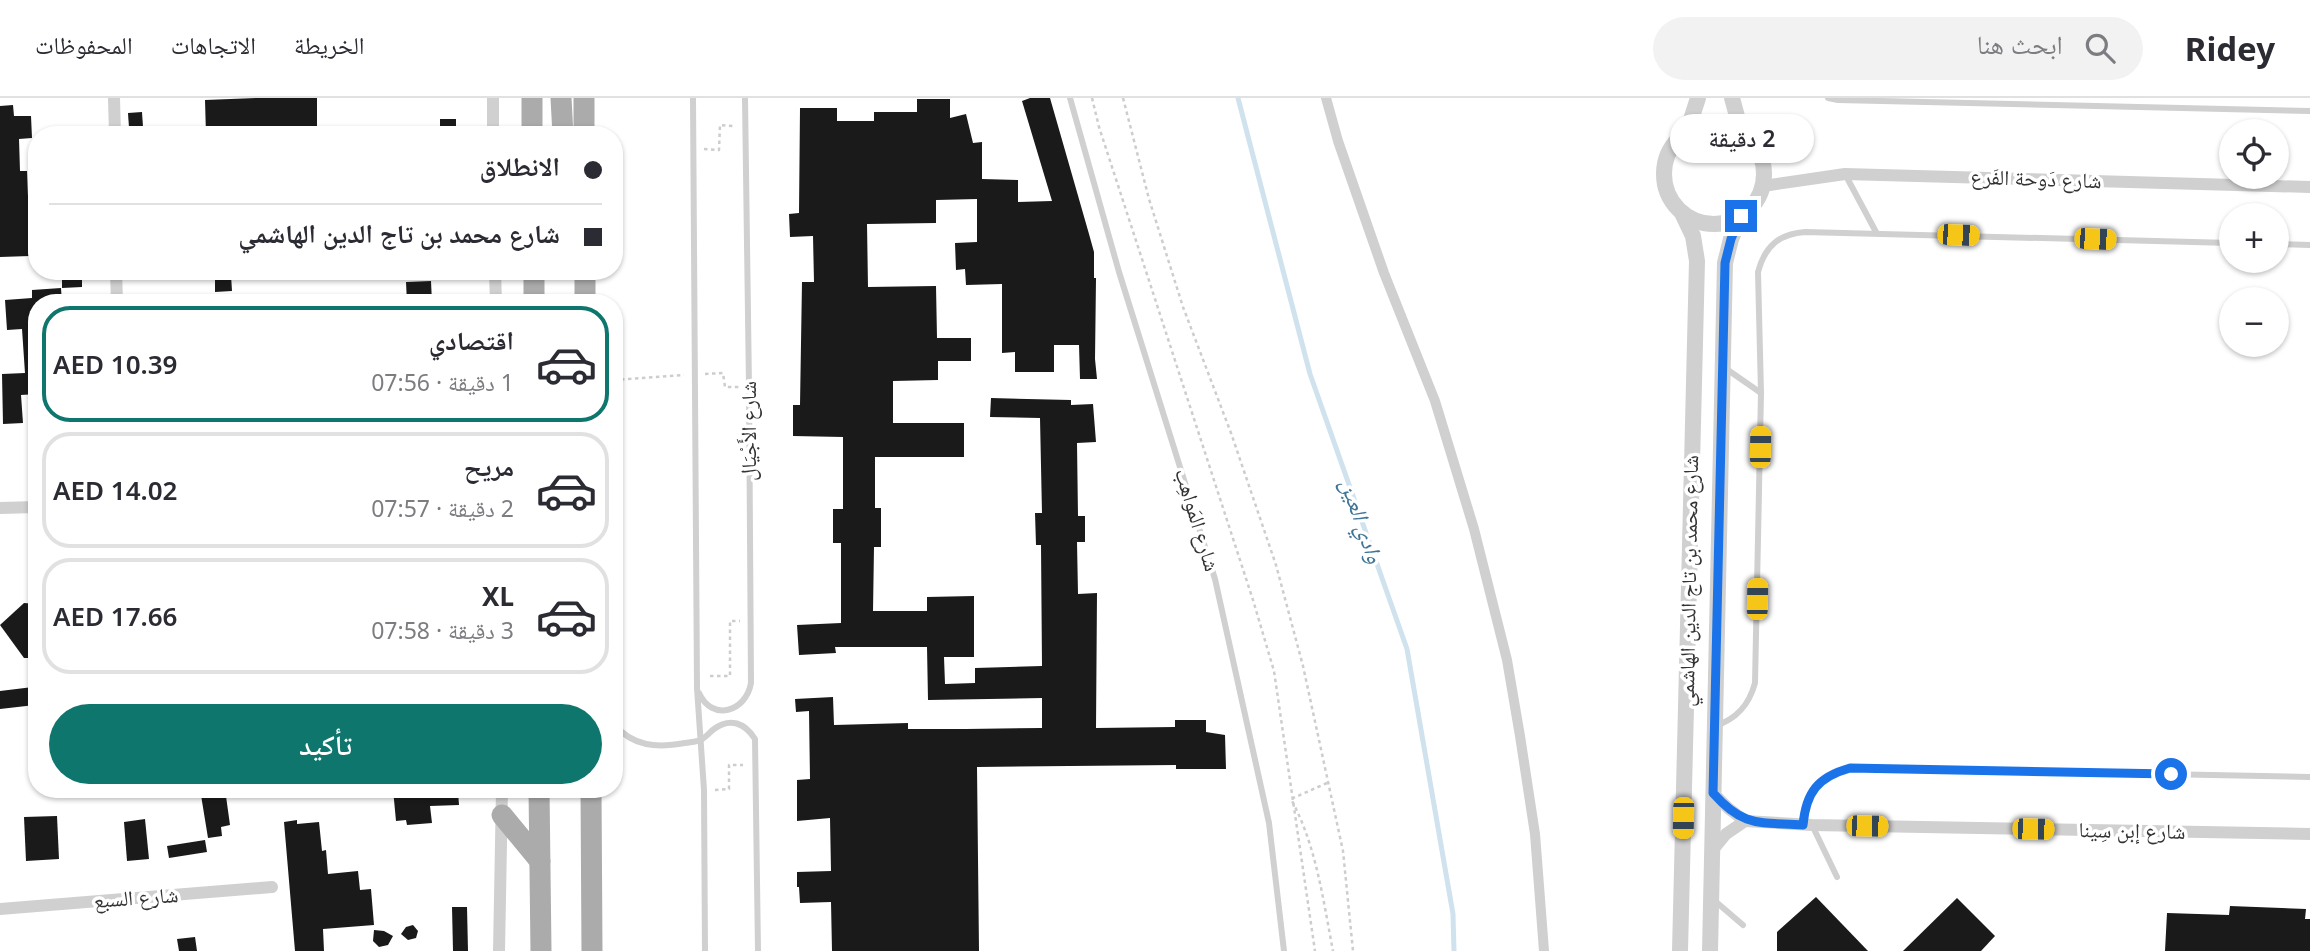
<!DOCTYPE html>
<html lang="ar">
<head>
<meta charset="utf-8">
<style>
	:root { --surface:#fff; --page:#f2f2f3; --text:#2b2b33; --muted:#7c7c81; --line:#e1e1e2; --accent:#0f766e }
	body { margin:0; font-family:"Noto Sans","Noto Naskh Arabic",sans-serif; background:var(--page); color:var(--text); direction:rtl; height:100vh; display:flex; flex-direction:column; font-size:26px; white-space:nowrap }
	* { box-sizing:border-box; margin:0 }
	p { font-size:23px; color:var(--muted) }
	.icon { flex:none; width:38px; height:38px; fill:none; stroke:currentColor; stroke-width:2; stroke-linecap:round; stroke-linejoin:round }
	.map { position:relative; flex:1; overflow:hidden; direction:ltr }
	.panel { position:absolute; left:28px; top:196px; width:595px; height:504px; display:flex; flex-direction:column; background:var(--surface); border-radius:28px; box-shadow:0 2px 5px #0004; direction:rtl }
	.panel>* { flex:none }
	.hud { position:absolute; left:28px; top:28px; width:595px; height:154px; border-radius:28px; box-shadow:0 2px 5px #0004; direction:rtl; display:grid; align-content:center; height:154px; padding:0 21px; background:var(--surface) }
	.tools { position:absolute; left:2219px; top:21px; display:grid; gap:14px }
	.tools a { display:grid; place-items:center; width:70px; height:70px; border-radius:50%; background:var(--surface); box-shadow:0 2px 5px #0004; font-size:35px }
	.end { position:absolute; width:32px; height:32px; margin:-16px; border:9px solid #1a73e8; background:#fff; box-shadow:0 0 0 4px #fff }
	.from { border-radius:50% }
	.bubble { position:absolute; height:49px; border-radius:24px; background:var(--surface); box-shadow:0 2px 5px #0004; font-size:23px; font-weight:600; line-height:49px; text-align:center; direction:rtl }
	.car { position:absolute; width:21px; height:42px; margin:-21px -10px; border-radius:9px; box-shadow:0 0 5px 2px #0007; background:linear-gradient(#f5c518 24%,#345 0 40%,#f5c518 0 76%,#345 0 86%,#f5c518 0) }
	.hud b { display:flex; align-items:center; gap:24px; height:66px; font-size:26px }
	.hud b+b { border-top:2px solid var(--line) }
	.hud i { width:18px; height:18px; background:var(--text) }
	ul { padding:12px 0 0; list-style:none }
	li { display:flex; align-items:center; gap:21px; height:116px; margin:0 14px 10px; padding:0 7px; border:4px solid var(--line); border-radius:28px }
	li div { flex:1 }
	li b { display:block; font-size:26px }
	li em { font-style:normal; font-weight:600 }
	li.current { border-color:var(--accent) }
	li>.icon { width:63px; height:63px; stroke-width:1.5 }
	.action { display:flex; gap:14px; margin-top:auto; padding:14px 21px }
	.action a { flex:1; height:80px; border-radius:42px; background:var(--accent); color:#fff; font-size:28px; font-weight:600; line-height:80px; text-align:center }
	header { display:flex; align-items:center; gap:42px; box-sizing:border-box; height:98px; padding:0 35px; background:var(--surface); border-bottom:2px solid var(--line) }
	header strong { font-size:33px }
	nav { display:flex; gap:38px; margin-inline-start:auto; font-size:24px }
	.search { width:490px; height:63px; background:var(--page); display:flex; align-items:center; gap:18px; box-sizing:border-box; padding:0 24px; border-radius:38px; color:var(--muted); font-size:26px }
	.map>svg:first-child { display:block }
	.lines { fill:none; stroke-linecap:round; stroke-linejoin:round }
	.stream { stroke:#cfe2ee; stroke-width:5 }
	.building { fill:#1a1a1a }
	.path { stroke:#cdcdcd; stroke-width:2.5; stroke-dasharray:3.5 3.5; stroke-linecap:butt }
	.service { stroke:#d0d0d0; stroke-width:6 }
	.pedestrian { stroke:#d0d0d0; stroke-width:10 }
	.minor { stroke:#d0d0d0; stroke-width:12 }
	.tertiary { stroke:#d0d0d0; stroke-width:16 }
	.primary { stroke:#ababab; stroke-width:21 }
	.route { stroke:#1a73e8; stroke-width:9 }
	.labels { text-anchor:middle; stroke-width:7; stroke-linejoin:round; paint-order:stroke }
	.street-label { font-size:21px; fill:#333; stroke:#fff }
	.water-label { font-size:23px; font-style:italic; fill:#3f7597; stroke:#fff }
</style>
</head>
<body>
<header>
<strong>Ridey</strong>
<div class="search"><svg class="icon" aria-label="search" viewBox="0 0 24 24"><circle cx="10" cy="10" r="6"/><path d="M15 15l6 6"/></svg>ابحث هنا</div>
<nav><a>الخريطة</a><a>الاتجاهات</a><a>المحفوظات</a></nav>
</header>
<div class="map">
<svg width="2310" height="853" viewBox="0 0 2310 853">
	<rect width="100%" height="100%" fill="#fff"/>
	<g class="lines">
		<path class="stream" d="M 1238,0 L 1310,276 L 1407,551 L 1453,816 L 1454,853"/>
	</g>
	<g class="building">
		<path d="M 257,0 L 317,0 L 317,31 L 286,32 L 286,37 L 206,37 L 205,2 Z"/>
		<path d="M 1030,0 L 1050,0 L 1089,136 L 1094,154 L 1094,180 L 1096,180 L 1095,261 L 1097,281 L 1080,281 L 1079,247 L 1054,247 L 1054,274 L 1015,274 L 1015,254 L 1002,255 L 1002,186 L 966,187 L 965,171 L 956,172 L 955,145 L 977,144 L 977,101 L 936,102 L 936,125 L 867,126 L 868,189 L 936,188 L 937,240 L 971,240 L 971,263 L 938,263 L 938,282 L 893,283 L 893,325 L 964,325 L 964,359 L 875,359 L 875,410 L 881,410 L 881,449 L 874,449 L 873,513 L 927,513 L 927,499 L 974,498 L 974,559 L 944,559 L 945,586 L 975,585 L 975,570 L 1042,568 L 1041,447 L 1036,447 L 1035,415 L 1042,415 L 1040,320 L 990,319 L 991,300 L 1071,302 L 1071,307 L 1093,306 L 1096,344 L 1077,345 L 1078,418 L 1085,418 L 1085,444 L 1077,444 L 1078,496 L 1097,495 L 1096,630 L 1175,629 L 1175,622 L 1206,622 L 1206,634 L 1225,637 L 1226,671 L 1176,671 L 1176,667 L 977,669 L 979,853 L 832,853 L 831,804 L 800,805 L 799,789 L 797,789 L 797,774 L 831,773 L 830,720 L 797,723 L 797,682 L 810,681 L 809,613 L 796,614 L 795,601 L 833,599 L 834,627 L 908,625 L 908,631 L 966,631 L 1042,630 L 1042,600 L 928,602 L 927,549 L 835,549 L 836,555 L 799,557 L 797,527 L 841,525 L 841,445 L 833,445 L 833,411 L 843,411 L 843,339 L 793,338 L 793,307 L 800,307 L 802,184 L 814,184 L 813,138 L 790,139 L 789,116 L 799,115 L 800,10 L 837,10 L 837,23 L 874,23 L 874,14 L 917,14 L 917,1 L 950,1 L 950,20 L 966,16 L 973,45 L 982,44 L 982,81 L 1018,82 L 1018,104 L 1052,103 L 1022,3 Z"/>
		<path d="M 13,7 L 14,18 L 31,18 L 32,40 L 19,41 L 20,73 L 27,73 L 28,99 L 37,98 L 37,135 L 29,135 L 30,158 L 0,159 L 0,8 Z"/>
		<path d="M 142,14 L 143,29 L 129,30 L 128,15 Z"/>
		<rect x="440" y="21" width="16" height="16"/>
		<path d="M 82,176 L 82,189 L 62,190 L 62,177 Z"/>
		<path d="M 231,177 L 232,193 L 215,194 L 215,178 Z"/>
		<path d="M 431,183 L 432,205 L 407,205 L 406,184 Z"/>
		<path d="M 61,190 L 62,205 L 37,205 L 37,296 L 21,297 L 23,325 L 3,326 L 2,276 L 25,275 L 22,231 L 7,232 L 5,202 L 32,200 L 32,192 Z"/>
		<path d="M 24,505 L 37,506 L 37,560 L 24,560 L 0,527 Z"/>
		<path d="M 33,589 L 35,607 L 0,611 L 0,593 Z"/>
		<path d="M 200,691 L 225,691 L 230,727 L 221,729 L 222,738 L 208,740 Z"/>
		<path d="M 393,691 L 458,694 L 459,707 L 430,708 L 432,725 L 407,727 L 406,722 L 396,723 Z"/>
		<path d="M 57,718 L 59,761 L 26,763 L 24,719 Z"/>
		<path d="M 145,721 L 149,761 L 127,763 L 124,724 Z"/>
		<path d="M 297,722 L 297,726 L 319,724 L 322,753 L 326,752 L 328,776 L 358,773 L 360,792 L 371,791 L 374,827 L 323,831 L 324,853 L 295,853 L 284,724 Z"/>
		<path d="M 205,742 L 207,754 L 169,760 L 167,748 Z"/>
		<path d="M 1816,799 L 1868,853 L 1777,853 L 1777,834 Z"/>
		<path d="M 1957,800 L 1995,838 L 1981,853 L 1903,853 Z"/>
		<path d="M 2230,808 L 2306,811 L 2305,821 L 2310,821 L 2310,853 L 2165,853 L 2167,815 L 2229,817 Z"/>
		<path d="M 452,809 L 467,809 L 468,853 L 453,853 Z"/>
		<path d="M 413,827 L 418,833 L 416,840 L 408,842 L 401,836 L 406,829 Z"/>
		<path d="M 374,832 L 384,833 L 393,838 L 388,847 L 379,849 L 373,843 Z"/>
		<path d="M 195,839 L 197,853 L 179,853 L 177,841 Z"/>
	</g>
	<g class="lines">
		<g class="path">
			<path d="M 1092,0 L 1099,29 L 1253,502 L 1274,573 L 1315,853"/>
			<path d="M 1123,0 L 1149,101 L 1183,209 L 1231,335 L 1276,467 L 1303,568 L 1343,753 L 1353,853"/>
			<path d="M 704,51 L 719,52 L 720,27 L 733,28"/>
			<path d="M 705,276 L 723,275 L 725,289 L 739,289"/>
			<path d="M 614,282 L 684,277"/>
			<path d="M 710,578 L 730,578 L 730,523 L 740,523"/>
			<path d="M 1327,685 L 1291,701 C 1316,747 1323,801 1333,853"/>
			<path d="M 715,692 L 729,691 L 729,667 L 743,667"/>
		</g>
		<g class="service">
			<path d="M 693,0 L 697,590 L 704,692 L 705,853"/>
			<path d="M 1070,0 L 1119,174 L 1215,481 L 1269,725 L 1284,853"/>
			<path d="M 1828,0 L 1838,2 L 2310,13"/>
			<path d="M 1845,76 L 1876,134"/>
			<path d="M 2277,146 L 2310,147"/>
			<path d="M 1725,270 L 1761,295"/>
			<path d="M 699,595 C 712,624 746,614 751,585 L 749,289 L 745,0"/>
			<path d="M 614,626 C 633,649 657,650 685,645 C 690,644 696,644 701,642 C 706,639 710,634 714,631 C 730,619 745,625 755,641 L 758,853"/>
			<path d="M 1715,628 C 1737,621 1749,607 1755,585 L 1761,295 L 1758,174 C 1765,148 1779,136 1805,134 L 2231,145"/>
			<path d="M 1803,726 C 1806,694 1819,679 1850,670 L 2310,679"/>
			<path d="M 1812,727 L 1837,779"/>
			<path d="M 1715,803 L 1743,827"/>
		</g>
		<path class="pedestrian" d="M 1326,0 L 1338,43 L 1384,175 L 1435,303 L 1474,431 L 1507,562 L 1520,638 L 1535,736 L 1544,853"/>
		<g class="minor">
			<path d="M 114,0 L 115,37"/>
			<path d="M 493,0 L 493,37"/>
			<path d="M 1763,88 L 1845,76 L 2310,89"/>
			<path d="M 116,173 L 117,205"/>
			<path d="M 495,173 L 496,205"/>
			<path d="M 0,410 L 37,409"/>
			<path d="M 1713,695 L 1728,710 L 1745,723 L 1812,727 L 2310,736"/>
			<path d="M 1712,753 L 1726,736 L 1745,723"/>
			<path d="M 0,811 L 272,789"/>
			<path d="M 499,853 L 502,691"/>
		</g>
		<g class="tertiary">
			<path d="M 1732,0 L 1741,33"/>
			<circle cx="1714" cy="76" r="50"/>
			<path d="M 1687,34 L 1698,0"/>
			<path d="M 1680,853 L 1697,163 L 1693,138 L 1682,115"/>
			<path d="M 1710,853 L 1725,165 L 1731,141 L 1741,118"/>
		</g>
		<g class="primary">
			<path d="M 532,0 L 532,37"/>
			<path d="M 561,0 L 563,37"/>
			<path d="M 584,0 L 584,37"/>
			<path d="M 534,173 L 534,205"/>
			<path d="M 585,173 L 585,205"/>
			<path d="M 539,691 L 541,853"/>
			<path d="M 591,691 L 592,853"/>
			<path d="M 502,717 L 540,763"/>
		</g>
	</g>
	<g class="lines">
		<path class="route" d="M 1741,118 L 1731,141 L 1725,165 L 1713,695 C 1744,730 1759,724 1803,727 C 1806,694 1818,679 1850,670 L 2171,676"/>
	</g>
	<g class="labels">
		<g class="street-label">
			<text transform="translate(2036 81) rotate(2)" y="7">شارع دَوحة الفَرع</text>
			<text transform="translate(749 333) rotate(-90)" y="7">شارع الأَجْيَال</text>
			<text transform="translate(1197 422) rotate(73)" y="7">شارع المَواهِب</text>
			<text transform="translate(1689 483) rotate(-89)" y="7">شارع محمد بن تاج الدين الهاشمي</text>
			<text transform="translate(2132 733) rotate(1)" y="7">شارع إبن سِينا</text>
			<text transform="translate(136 800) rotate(-4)" y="7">شارع السبع</text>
		</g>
		<g class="water-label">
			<text transform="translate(1362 423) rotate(71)" y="8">وادي العين</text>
		</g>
	</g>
</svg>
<div class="tools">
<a><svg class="icon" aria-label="locate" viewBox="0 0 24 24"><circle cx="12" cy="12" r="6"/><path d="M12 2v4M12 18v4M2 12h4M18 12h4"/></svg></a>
<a>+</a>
<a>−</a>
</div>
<i class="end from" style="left:2171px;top:676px"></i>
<i class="end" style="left:1741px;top:118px"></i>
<div class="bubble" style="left:1670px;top:16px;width:144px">2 دقيقة</div>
<i class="car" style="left:1958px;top:137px;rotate:92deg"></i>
<i class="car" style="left:2095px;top:141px;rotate:92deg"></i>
<i class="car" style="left:1760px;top:349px;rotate:1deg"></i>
<i class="car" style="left:1757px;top:501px;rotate:1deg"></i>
<i class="car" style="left:1683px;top:720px;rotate:181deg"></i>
<i class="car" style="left:1867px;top:728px;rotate:91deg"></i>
<i class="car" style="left:2033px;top:731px;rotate:91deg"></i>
<div class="hud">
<b><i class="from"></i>الانطلاق</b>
<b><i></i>شارع محمد بن تاج الدين الهاشمي</b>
</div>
<section class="panel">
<ul>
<li class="current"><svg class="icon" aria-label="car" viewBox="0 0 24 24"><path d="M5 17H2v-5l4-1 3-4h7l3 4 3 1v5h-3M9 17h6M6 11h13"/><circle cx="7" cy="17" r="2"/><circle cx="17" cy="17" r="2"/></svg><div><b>اقتصادي</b><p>1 دقيقة · 07:56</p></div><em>AED 10.39</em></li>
<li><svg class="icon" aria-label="car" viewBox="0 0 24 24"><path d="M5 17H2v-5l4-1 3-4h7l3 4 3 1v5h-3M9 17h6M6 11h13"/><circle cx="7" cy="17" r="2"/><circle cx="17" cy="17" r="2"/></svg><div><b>مريح</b><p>2 دقيقة · 07:57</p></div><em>AED 14.02</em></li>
<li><svg class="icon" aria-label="car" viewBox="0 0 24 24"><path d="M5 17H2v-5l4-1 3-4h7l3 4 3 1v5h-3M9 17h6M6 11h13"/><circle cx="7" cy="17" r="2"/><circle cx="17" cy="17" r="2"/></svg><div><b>XL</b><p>3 دقيقة · 07:58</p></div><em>AED 17.66</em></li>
</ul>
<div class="action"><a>تأكيد</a></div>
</section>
</div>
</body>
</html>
